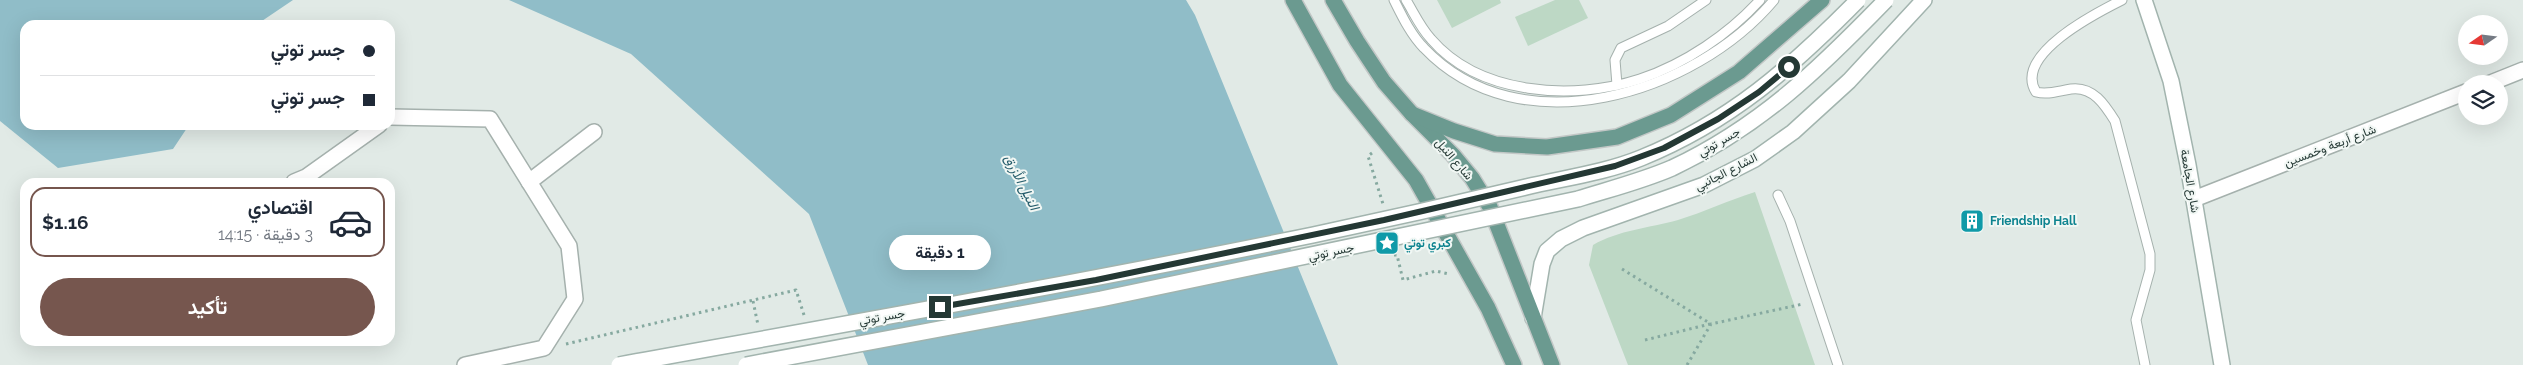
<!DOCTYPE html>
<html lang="ar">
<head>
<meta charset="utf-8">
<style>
	:root { --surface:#fff; --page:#f2f2f3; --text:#1f2937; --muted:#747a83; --line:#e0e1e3; --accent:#76564e }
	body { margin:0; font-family:Raleway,Vazirmatn,sans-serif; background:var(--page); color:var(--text); direction:rtl; height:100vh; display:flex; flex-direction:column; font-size:19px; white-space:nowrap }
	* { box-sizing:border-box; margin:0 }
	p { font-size:16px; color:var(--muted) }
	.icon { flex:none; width:28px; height:28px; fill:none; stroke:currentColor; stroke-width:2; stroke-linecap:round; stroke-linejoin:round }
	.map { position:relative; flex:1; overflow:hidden; direction:ltr }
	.side { position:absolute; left:20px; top:178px; width:375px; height:168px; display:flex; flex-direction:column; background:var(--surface); border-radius:15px; box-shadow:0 5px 20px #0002; direction:rtl }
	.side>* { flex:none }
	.hud { position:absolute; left:20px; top:20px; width:375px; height:110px; border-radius:15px; box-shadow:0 5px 20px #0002; direction:rtl; display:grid; align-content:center; height:110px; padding:0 20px; background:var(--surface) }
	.needle { width:32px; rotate:256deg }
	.fabs { position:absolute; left:2458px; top:15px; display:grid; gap:10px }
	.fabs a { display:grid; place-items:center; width:50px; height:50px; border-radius:50%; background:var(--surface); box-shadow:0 5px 20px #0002; font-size:25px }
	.end { position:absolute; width:22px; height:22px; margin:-11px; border:6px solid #243834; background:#fff; box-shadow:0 0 0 2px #fff }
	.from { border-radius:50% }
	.bubble { position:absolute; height:35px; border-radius:18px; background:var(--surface); box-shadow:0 5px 20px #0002; font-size:16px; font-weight:700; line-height:35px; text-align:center; direction:rtl }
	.hud b { display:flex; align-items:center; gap:18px; height:48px; font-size:19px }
	.hud b+b { border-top:1px solid var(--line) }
	.hud i { width:12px; height:12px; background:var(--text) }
	ul { padding:9px 0 0; list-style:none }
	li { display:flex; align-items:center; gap:15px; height:70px; margin:0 10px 8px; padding:0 10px; border:2px solid var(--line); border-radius:15px }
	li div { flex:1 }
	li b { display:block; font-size:19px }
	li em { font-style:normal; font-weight:700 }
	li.current { border-color:var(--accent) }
	li>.icon { width:45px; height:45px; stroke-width:1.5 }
	.action { display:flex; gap:10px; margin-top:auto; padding:10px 20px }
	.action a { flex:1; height:58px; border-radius:30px; background:var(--accent); color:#fff; font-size:20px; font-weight:700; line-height:58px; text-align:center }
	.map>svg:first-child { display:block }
	.green { fill:#bdd8c5 }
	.water { fill:#90bdc8 }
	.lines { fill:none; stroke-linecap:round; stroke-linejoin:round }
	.lane-casing { stroke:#a5b1ad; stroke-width:11 }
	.street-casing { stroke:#a5b1ad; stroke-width:18 }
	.secondary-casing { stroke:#a2b4ae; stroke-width:18 }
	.primary-casing { stroke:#c2c7c6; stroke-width:18 }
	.path { stroke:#86a9a0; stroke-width:3; stroke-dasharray:2.5 4; stroke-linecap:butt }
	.lane { stroke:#fff; stroke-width:9 }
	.street { stroke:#fff; stroke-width:15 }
	.secondary { stroke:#fff; stroke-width:15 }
	.primary { stroke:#6b9a90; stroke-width:15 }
	.secondary-bridge-casing { stroke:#a2b4ae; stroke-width:18; stroke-linecap:butt }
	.secondary-bridge { stroke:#fff; stroke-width:15 }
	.route { stroke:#243834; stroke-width:6 }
	.labels { text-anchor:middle; stroke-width:4; stroke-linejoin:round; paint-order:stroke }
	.street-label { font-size:12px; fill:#243834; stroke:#f1f7f4 }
	.culture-label { font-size:12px; font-weight:bold; fill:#0d838f; stroke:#f1f7f4; text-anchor:start }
	.water-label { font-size:14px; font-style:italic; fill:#265d6c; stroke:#f1f7f4 }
</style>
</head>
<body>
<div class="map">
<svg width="2523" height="365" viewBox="0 0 2523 365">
	<rect width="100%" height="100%" fill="#e1eae6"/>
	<g class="green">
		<path d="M 1437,0 L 1500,0 L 1501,3 L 1452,28 Z"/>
		<path d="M 1555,0 L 1579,0 L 1588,18 L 1528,46 L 1515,17 Z"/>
		<path d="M 1755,192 L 1815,365 L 1628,365 L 1589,265 L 1593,245 C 1619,230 1649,228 1678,220 C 1704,212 1729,200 1755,192 Z"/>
	</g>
	<g class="water">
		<path d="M 0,0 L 293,0 L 256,25 L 25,25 L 25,125 L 189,125 L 173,149 L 58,168 L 0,121 Z"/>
		<path d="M 509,0 L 1186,0 L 1195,15 L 1338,365 L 868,365 L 809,214 L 631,54 Z"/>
	</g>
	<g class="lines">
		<g class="lane-casing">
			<g id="lane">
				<path d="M 1394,0 C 1402,16 1411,35 1424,48 C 1520,149 1695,94 1774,0"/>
				<path d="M 1406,0 C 1414,13 1420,27 1431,39 C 1479,95 1573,101 1640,79 C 1685,64 1729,34 1760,0"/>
				<path d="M 2122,0 C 2096,13 2013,55 2036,92 C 2048,95 2058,91 2071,89 C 2093,86 2105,105 2115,121 L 2150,254 L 2150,270 L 2136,320 L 2145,365"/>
				<path d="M 1617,85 L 1615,60 L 1621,48 L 1668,26 L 1706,0"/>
				<path d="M 1778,195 L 1790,221 L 1838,365"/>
			</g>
		</g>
		<g class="street-casing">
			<g id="street">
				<path d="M 2488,84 L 2523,70"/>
				<path d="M 390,117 L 490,119 L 569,246 L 575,299 L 544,348 L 465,365"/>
				<path d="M 294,182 L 306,177 L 379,125"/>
				<path d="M 529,182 L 594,132"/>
				<path d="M 2194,199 L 2466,92"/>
			</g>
		</g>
		<g class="secondary-casing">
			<g id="secondary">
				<path d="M 2144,0 L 2171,81 L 2188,165 L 2222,365"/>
				<path d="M 1533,318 L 1542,264 L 1547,251 L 1561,239 L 1583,228 L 1704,185 L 1755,159 L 1793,132 L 1849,81 L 1924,0"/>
			</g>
		</g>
		<g class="primary-casing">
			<g id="primary">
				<path d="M 1293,0 L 1340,85 L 1416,180 L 1488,308 L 1514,365"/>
				<path d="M 1333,0 L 1357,41 L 1384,82 L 1412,114 L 1453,155 L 1472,178 L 1490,207 L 1552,365"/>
				<path d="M 1412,114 L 1454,131 L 1495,144 L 1547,147 L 1617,137 L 1671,115 L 1739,72 L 1822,0"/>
			</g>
		</g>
		<g class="path">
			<path d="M 1372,153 L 1368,156 L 1383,204"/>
			<path d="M 1394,255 L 1397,255 L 1403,280 L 1436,271 L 1449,274"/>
			<path d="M 1622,269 L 1711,324"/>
			<path d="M 753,301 L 758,325"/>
			<path d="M 1645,340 L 1710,324"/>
			<path d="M 566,344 L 796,290 L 804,315"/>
			<path d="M 1687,365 L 1711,324 L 1803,304"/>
		</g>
		<use href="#lane" class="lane"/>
		<use href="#street" class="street"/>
		<use href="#secondary" class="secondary"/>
		<use href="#primary" class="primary"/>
		<g class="secondary-bridge-casing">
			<g id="secondary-bridge">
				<path d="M 619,365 C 851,323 1083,282 1313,235 C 1384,220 1455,204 1526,187 C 1564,178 1604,173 1641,158 C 1730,122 1792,67 1858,0"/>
				<path d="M 746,365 L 1101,299 L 1578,199 C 1610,189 1642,181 1672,168 C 1761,126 1819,69 1886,0"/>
			</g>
		</g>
		<use href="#secondary-bridge" class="secondary-bridge"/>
	</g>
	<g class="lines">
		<path class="route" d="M 940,307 L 1096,280 L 1384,220 L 1615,166 L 1664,148 L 1718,119 L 1759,92 L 1789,67"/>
	</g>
	<defs>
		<g id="building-square" transform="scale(1.25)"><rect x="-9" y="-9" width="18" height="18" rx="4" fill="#0f9aa8" stroke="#f1f7f4"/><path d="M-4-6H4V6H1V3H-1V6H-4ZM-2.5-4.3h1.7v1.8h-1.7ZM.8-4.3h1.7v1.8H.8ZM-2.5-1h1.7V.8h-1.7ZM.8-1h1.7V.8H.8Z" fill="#fff"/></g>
		<g id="sight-square" transform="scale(1.25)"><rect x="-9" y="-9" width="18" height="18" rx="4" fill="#0f9aa8" stroke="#f1f7f4"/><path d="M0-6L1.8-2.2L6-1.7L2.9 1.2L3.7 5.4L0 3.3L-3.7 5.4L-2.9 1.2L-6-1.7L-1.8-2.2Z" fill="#fff"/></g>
	</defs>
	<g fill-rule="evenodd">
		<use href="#building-square" x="1972" y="221"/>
		<use href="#sight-square" x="1387" y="243"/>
	</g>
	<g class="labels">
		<g class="street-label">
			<text transform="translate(1719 142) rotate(-30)" y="4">جسر توتي</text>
			<text transform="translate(2330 146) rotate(-21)" y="4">شارع أربعة وخمسين</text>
			<text transform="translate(1454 159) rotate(49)" y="4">شارع النيل</text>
			<text transform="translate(1726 172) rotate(-27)" y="4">الشارع الجانبي</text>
			<text transform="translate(2190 181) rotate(80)" y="4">شارع الجامعة</text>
			<text transform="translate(1331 252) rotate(-12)" y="4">جسر توتي</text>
			<text transform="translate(882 317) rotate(-10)" y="4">جسر توتي</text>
		</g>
		<g class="culture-label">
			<text x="1990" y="225">Friendship Hall</text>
			<text x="1404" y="247">كبري توتي</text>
		</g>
		<g class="water-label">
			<text transform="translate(1022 182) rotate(63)" y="5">النيل الأزرق</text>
		</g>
	</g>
</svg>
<div class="fabs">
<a><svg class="needle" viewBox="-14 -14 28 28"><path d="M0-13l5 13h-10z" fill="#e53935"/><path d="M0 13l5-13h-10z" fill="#747a83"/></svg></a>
<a><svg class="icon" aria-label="layers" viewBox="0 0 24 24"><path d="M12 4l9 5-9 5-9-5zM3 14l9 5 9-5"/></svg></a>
</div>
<i class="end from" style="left:1789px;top:67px"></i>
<i class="end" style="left:940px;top:307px"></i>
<div class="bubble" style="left:889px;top:235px;width:102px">1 دقيقة</div>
<div class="hud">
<b><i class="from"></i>جسر توتي</b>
<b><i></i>جسر توتي</b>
</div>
<section class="side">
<ul>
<li class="current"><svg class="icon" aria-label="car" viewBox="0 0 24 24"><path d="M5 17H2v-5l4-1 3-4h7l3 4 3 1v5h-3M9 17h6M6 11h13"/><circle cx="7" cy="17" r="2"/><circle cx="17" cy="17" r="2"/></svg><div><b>اقتصادي</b><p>3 دقيقة · 14:15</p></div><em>$1.16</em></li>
</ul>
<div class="action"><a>تأكيد</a></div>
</section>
</div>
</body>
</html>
